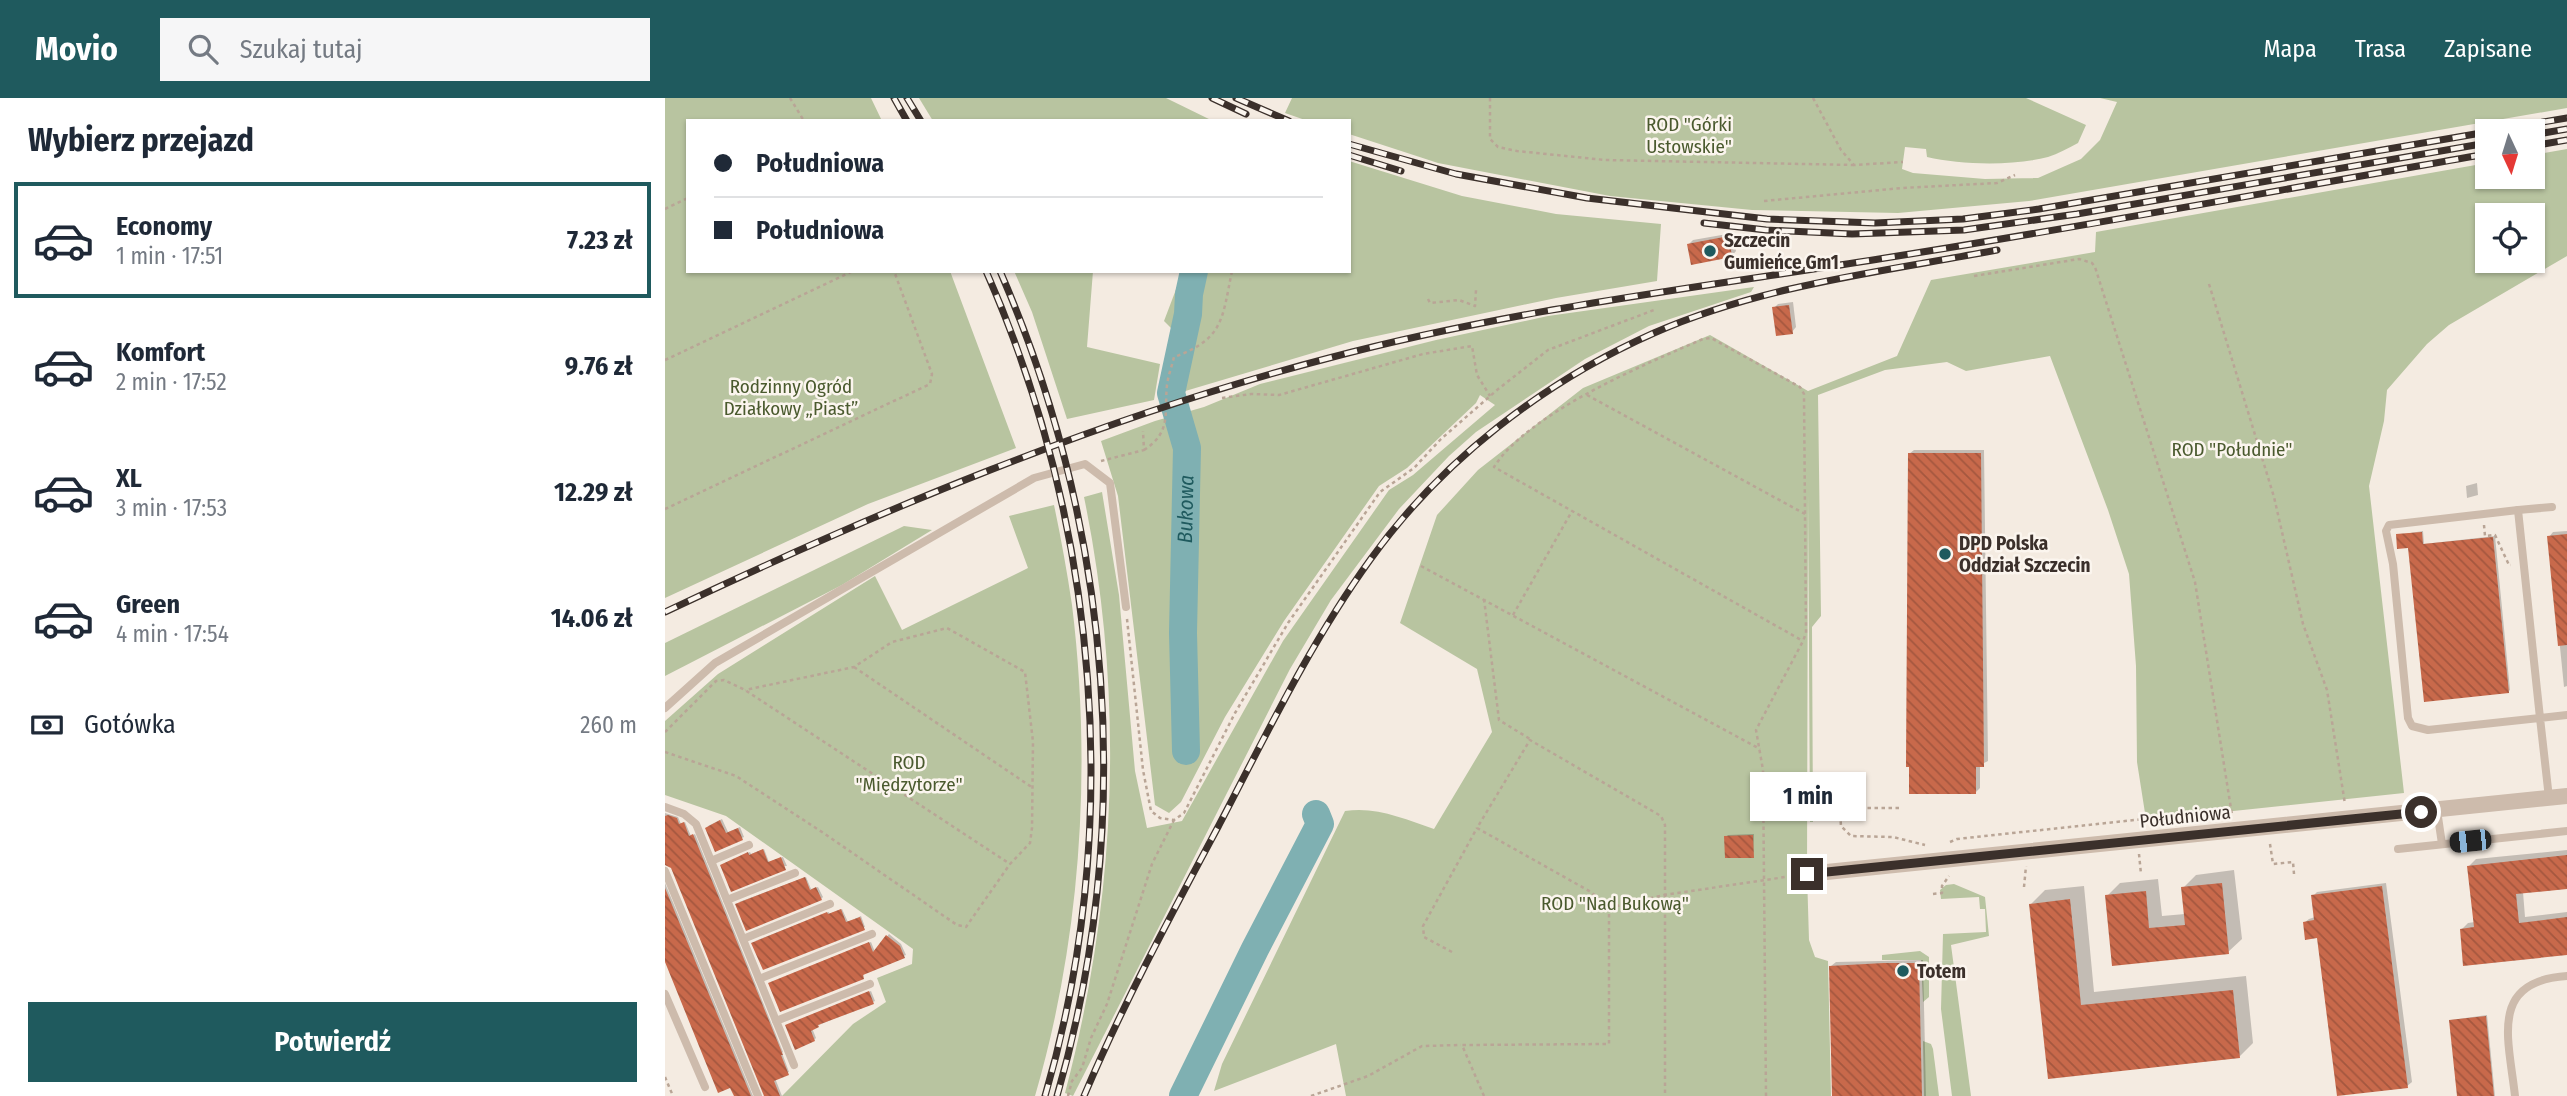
<!DOCTYPE html>
<html lang="pl">
<head>
<meta charset="utf-8">
<style>
	:root { --surface:#fff; --page:#f6f6f7; --text:#1f2937; --muted:#747a83; --line:#e0e1e3; --accent:#1f5a5e }
	body { margin:0; font-family:"Fira Sans Condensed",sans-serif; background:var(--page); color:var(--text); height:100vh; display:flex; flex-direction:column; font-size:26px; white-space:nowrap }
	* { box-sizing:border-box; margin:0 }
	p { font-size:23px; color:var(--muted) }
	.icon { flex:none; width:38px; height:38px; fill:none; stroke:currentColor; stroke-width:2; stroke-linecap:round; stroke-linejoin:round }
	.map { position:relative; flex:1; overflow:hidden }
	.details { display:flex; flex-direction:column; background:var(--surface); width:665px }
	.details>* { flex:none }
	.banner { position:absolute; left:21px; top:21px; width:665px; height:154px; border-radius:0px; box-shadow:0 2px 5px #0004; display:grid; align-content:center; height:154px; padding:0 28px; background:var(--surface) }
	.needle { width:46px; rotate:176deg }
	.tools { position:absolute; left:1810px; top:21px; display:grid; gap:14px }
	.tools a { display:grid; place-items:center; width:70px; height:70px; border-radius:0px; background:var(--surface); box-shadow:0 2px 5px #0004; font-size:35px }
	.end { position:absolute; width:32px; height:32px; margin:-16px; border:9px solid #3b302b; background:#fff; box-shadow:0 0 0 4px #fff }
	.from { border-radius:50% }
	.bubble { position:absolute; height:49px; border-radius:0px; background:var(--surface); box-shadow:0 2px 5px #0004; font-size:23px; font-weight:700; line-height:49px; text-align:center }
	.car { position:absolute; width:21px; height:42px; margin:-21px -10px; border-radius:9px; box-shadow:0 0 5px 2px #0007; background:linear-gradient(#222 24%,#8ab4d8 0 40%,#222 0 76%,#8ab4d8 0 86%,#222 0) }
	.banner b { display:flex; align-items:center; gap:24px; height:66px; font-size:26px }
	.banner b+b { border-top:2px solid var(--line) }
	.banner i { width:18px; height:18px; background:var(--text) }
	ul { padding:0; list-style:none }
	li { display:flex; align-items:center; gap:21px; height:116px; margin:0 14px 10px; padding:0 14px; border:4px solid transparent; border-radius:0px }
	li div { flex:1 }
	li b { display:block; font-size:26px }
	li em { font-style:normal; font-weight:700 }
	li.current { border-color:var(--accent) }
	li>.icon { width:63px; height:63px; stroke-width:1.5 }
	h2 { padding:0 28px; font-size:32px; line-height:84px }
	.pay { display:flex; align-items:center; gap:18px; height:77px; padding:0 28px; font-size:26px }
	.pay p { margin-inline-start:auto }
	.action { display:flex; gap:14px; margin-top:auto; padding:14px 28px }
	.action a { flex:1; height:80px; border-radius:0px; background:var(--accent); color:#fff; font-size:28px; font-weight:700; line-height:80px; text-align:center }
	header { display:flex; align-items:center; gap:42px; box-sizing:border-box; height:98px; padding:0 35px; background:var(--accent); color:#fff }
	header strong { font-size:33px }
	nav { display:flex; gap:38px; margin-inline-start:auto; font-size:24px }
	.search { width:490px; height:63px; background:var(--page); display:flex; align-items:center; gap:18px; box-sizing:border-box; padding:0 24px; border-radius:0px; color:var(--muted); font-size:26px }
	main { display:flex; flex:1; min-height:0 }
	.map>svg:first-child { display:block }
	.green { fill:#b8c4a0; fill-rule:evenodd }
	.shadow { fill:#0003 }
	.lines { fill:none; stroke-linecap:round; stroke-linejoin:round }
	.river { stroke:#7fb0b2; stroke-width:28 }
	.building { fill:url(#building-back-hatch) }
	.path { stroke:#b9a596; stroke-width:2.5; stroke-dasharray:3.5 3.5; stroke-linecap:butt }
	.lane { stroke:#cdbbac; stroke-width:8 }
	.street { stroke:#cdbbac; stroke-width:16 }
	.rail-casing { stroke:#3b302b; stroke-width:7 }
	.rail { stroke:#fbf5ee; stroke-width:4.5; stroke-dasharray:13; stroke-linecap:butt }
	.route { stroke:#3b302b; stroke-width:9 }
	.poi-dot { fill:#1f5a5e; stroke:#fbf5ee; stroke-width:2.5 }
	.labels { text-anchor:middle; stroke-width:5; stroke-linejoin:round; paint-order:stroke }
	.park-label { font-size:19px; fill:#4a5a2e; stroke:#fbf5ee }
	.poi-label { font-size:19px; font-weight:bold; fill:#3b302b; stroke:#fbf5ee; text-anchor:start }
	.street-label { font-size:19px; fill:#3b302b; stroke:#fbf5ee }
	.water-label { font-size:21px; font-style:italic; fill:#1f5a5e; stroke:#fbf5ee }
</style>
</head>
<body>
<header>
<strong>Movio</strong>
<div class="search"><svg class="icon" aria-label="search" viewBox="0 0 24 24"><circle cx="10" cy="10" r="6"/><path d="M15 15l6 6"/></svg>Szukaj tutaj</div>
<nav><a>Mapa</a><a>Trasa</a><a>Zapisane</a></nav>
</header>
<main>
<section class="details">
<h2>Wybierz przejazd</h2>
<ul>
<li class="current"><svg class="icon" aria-label="car" viewBox="0 0 24 24"><path d="M5 17H2v-5l4-1 3-4h7l3 4 3 1v5h-3M9 17h6M6 11h13"/><circle cx="7" cy="17" r="2"/><circle cx="17" cy="17" r="2"/></svg><div><b>Economy</b><p>1 min · 17:51</p></div><em>7.23 zł</em></li>
<li><svg class="icon" aria-label="car" viewBox="0 0 24 24"><path d="M5 17H2v-5l4-1 3-4h7l3 4 3 1v5h-3M9 17h6M6 11h13"/><circle cx="7" cy="17" r="2"/><circle cx="17" cy="17" r="2"/></svg><div><b>Komfort</b><p>2 min · 17:52</p></div><em>9.76 zł</em></li>
<li><svg class="icon" aria-label="car" viewBox="0 0 24 24"><path d="M5 17H2v-5l4-1 3-4h7l3 4 3 1v5h-3M9 17h6M6 11h13"/><circle cx="7" cy="17" r="2"/><circle cx="17" cy="17" r="2"/></svg><div><b>XL</b><p>3 min · 17:53</p></div><em>12.29 zł</em></li>
<li><svg class="icon" aria-label="car" viewBox="0 0 24 24"><path d="M5 17H2v-5l4-1 3-4h7l3 4 3 1v5h-3M9 17h6M6 11h13"/><circle cx="7" cy="17" r="2"/><circle cx="17" cy="17" r="2"/></svg><div><b>Green</b><p>4 min · 17:54</p></div><em>14.06 zł</em></li>
</ul>
<div class="pay"><svg class="icon" aria-label="cash" viewBox="0 0 24 24"><path d="M3 7h18v10H3z"/><circle cx="12" cy="12" r="2"/></svg>Gotówka<p>260 m</p></div>
<div class="action"><a>Potwierdź</a></div>
</section>
<div class="map">
<svg width="1902" height="998" viewBox="0 0 1902 998">
	<defs>
		<pattern id="building-back-hatch" width="6" height="6" patternUnits="userSpaceOnUse" patternTransform="scale(1.75)"><rect width="6" height="6" fill="#c8694b"/><path d="M-1 5l2 2M0 0l6 6M5-1l2 2" fill="none" stroke="#a4573f"/></pattern>
	</defs>
	<rect width="100%" height="100%" fill="#f4ebe1"/>
	<g class="green">
		<path d="M 0,0 L 206,0 L 217,23 L 23,23 L 23,173 L 285,173 L 351,350 L 203,406 L 0,500 Z"/>
		<path d="M 254,0 L 501,0 L 548,23 L 268,23 Z"/>
		<path d="M 627,0 L 1361,0 L 1421,27 L 1413,45 C 1403,50 1393,56 1383,59 C 1349,68 1296,67 1262,59 L 1261,51 L 1240,49 L 1237,71 L 1248,75 L 1320,81 L 1373,80 L 1416,61 L 1435,42 L 1452,4 L 1435,0 L 1902,0 L 1902,10 L 1364,103 L 1233,115 L 1087,112 L 945,98 L 773,65 L 684,36 L 684,23 L 643,23 L 620,15 Z"/>
		<path d="M 1902,51 L 1902,158 L 1784,227 L 1762,246 L 1722,292 L 1719,323 L 1704,388 L 1739,695 L 1483,722 L 1483,716 L 1480,715 L 1472,664 L 1471,568 L 1464,476 L 1443,412 L 1385,258 L 1301,273 L 1282,264 L 1220,272 L 1153,297 L 1156,518 L 1147,529 L 1148,724 L 1145,724 L 1143,396 L 1142,776 L 1144,842 L 1150,859 L 1163,863 L 1166,998 L 681,998 L 671,946 L 549,993 L 557,966 L 680,713 C 711,708 740,721 769,731 L 827,634 L 812,571 L 735,525 L 772,417 L 813,372 L 918,290 L 1045,237 L 1143,293 L 1232,258 L 1266,182 L 1430,154 L 1431,134 L 1822,65 L 1822,79 L 1867,79 L 1867,57 ZM 1822,117 L 1867,117 L 1867,163 L 1822,163 Z"/>
		<path d="M 684,63 L 797,98 L 891,116 L 996,126 L 992,183 L 891,200 L 688,243 L 517,294 L 518,242 L 499,223 L 518,173 L 684,173 Z"/>
		<path d="M 349,173 L 428,173 L 422,249 L 495,266 L 489,302 L 402,321 L 367,214 Z"/>
		<path d="M 1089,189 L 1086,194 L 984,228 L 920,261 L 811,334 L 784,358 L 734,411 L 666,502 L 625,571 L 408,998 L 400,995 C 452,799 460,598 419,399 L 437,394 L 454,497 L 470,673 L 482,730 L 517,723 L 618,543 L 724,392 L 748,377 L 830,307 L 815,297 L 811,305 L 742,370 L 714,388 L 619,523 L 560,619 L 516,704 L 504,715 L 490,707 L 453,398 L 436,343 L 490,323 L 539,309 L 595,286 L 771,242 L 883,218 Z"/>
		<path d="M 389,407 C 396,440 402,473 407,507 C 427,669 416,841 370,998 L 117,998 L 188,926 L 221,904 L 212,880 L 247,866 L 248,851 L 61,718 L 0,697 L 0,623 L 53,576 L 210,478 L 237,532 L 363,470 L 344,418 Z"/>
		<path d="M 239,428 L 267,432 L 177,487 L 0,578 L 0,545 Z"/>
		<path d="M 1289,786 L 1320,799 L 1324,838 L 1286,847 L 1306,998 L 1287,998 L 1276,911 L 1278,836 L 1321,834 L 1320,811 L 1315,811 L 1314,799 L 1276,801 L 1275,792 L 1281,787 Z"/>
		<path d="M 1255,853 L 1264,859 L 1264,899 L 1258,904 L 1256,862 L 1217,862 L 1217,857 Z"/>
		<path d="M 1258,943 L 1266,946 L 1268,951 L 1274,998 L 1259,998 Z"/>
	</g>
	<g class="shadow">
		<path d="M 1068,135 L 1071,153 L 1067,158 L 1024,146 L 1028,142 Z"/>
		<path d="M 1128,204 L 1131,229 L 1127,234 L 1109,210 L 1113,206 Z"/>
		<path d="M 1249,352 L 1319,352 L 1323,663 L 1315,667 L 1315,690 L 1311,694 L 1244,356 Z"/>
		<path d="M 1812,385 L 1813,397 L 1802,400 L 1801,388 Z"/>
		<path d="M 1758,433 L 1759,446 L 1830,438 L 1845,592 L 1843,594 L 1744,448 L 1733,437 Z"/>
		<path d="M 1902,433 L 1902,588 L 1899,589 L 1884,439 L 1888,434 Z"/>
		<path d="M 0,715 L 13,719 L 16,726 L 20,724 L 26,738 L 30,736 L 118,954 L 117,955 L 124,974 L 110,980 L 117,998 L 101,998 L 8,769 L 0,765 Z"/>
		<path d="M 57,721 L 63,734 L 75,729 L 79,739 L 51,752 L 43,728 Z"/>
		<path d="M 1089,736 L 1088,758 L 1061,739 L 1063,737 Z"/>
		<path d="M 99,751 L 104,764 L 118,759 L 122,768 L 57,767 L 85,754 L 86,756 Z"/>
		<path d="M 1902,752 L 1902,789 L 1858,794 L 1860,819 L 1902,814 L 1902,855 L 1796,832 L 1803,825 L 1810,824 L 1804,768 L 1811,761 Z"/>
		<path d="M 1569,772 L 1577,841 L 1563,854 L 1449,867 L 1442,798 L 1455,785 L 1493,781 L 1497,818 L 1520,816 L 1518,790 L 1531,777 Z"/>
		<path d="M 141,779 L 146,791 L 153,789 L 158,799 L 156,801 L 74,804 Z"/>
		<path d="M 0,785 L 88,998 L 71,998 L 0,861 Z"/>
		<path d="M 1721,785 L 1747,984 L 1742,988 L 1653,838 L 1639,825 L 1644,821 L 1650,819 L 1648,798 L 1652,794 Z"/>
		<path d="M 1419,788 L 1429,894 L 1581,878 L 1588,945 L 1574,959 L 1384,979 L 1366,806 L 1380,792 Z"/>
		<path d="M 177,811 L 183,824 L 196,818 L 200,829 L 90,843 L 164,814 L 164,816 Z"/>
		<path d="M 224,836 L 236,846 L 241,857 L 199,875 L 198,880 L 105,885 L 206,844 L 210,854 Z"/>
		<path d="M 1258,862 L 1261,998 L 1169,998 L 1166,868 L 1171,864 Z"/>
		<path d="M 206,893 L 210,903 L 208,904 L 147,930 L 151,940 L 149,942 L 122,927 Z"/>
		<path d="M 1822,917 L 1830,998 L 1793,998 L 1786,922 Z"/>
	</g>
	<g class="lines">
		<g class="river">
			<path id="s1" d="M 521,653 L 518,535 L 522,350 L 506,295 L 523,216 L 524,196 L 529,173"/>
			<path d="M 518,998 L 590,851 L 655,726 L 651,716"/>
		</g>
	</g>
	<g class="building">
		<path d="M 1064,138 L 1067,159 L 1026,167 L 1022,146 Z"/>
		<path d="M 1124,207 L 1128,236 L 1111,238 L 1107,209 Z"/>
		<path d="M 1243,355 L 1316,355 L 1319,669 L 1311,669 L 1311,696 L 1244,696 L 1244,669 L 1241,669 Z"/>
		<path d="M 1757,434 L 1758,446 L 1828,439 L 1844,595 L 1759,604 L 1743,450 L 1732,451 L 1731,436 Z"/>
		<path d="M 1902,436 L 1902,547 L 1893,548 L 1882,438 Z"/>
		<path d="M 3,717 L 12,720 L 14,726 L 19,724 L 24,738 L 28,736 L 118,957 L 116,957 L 124,977 L 109,983 L 115,998 L 99,998 L 6,770 L 0,767 L 0,718 Z"/>
		<path d="M 55,722 L 61,735 L 73,730 L 78,742 L 50,754 L 40,730 Z"/>
		<path d="M 1088,737 L 1089,760 L 1060,760 L 1059,738 Z"/>
		<path d="M 98,751 L 103,764 L 116,759 L 121,772 L 66,794 L 55,767 L 83,754 L 84,757 Z"/>
		<path d="M 1902,757 L 1902,791 L 1851,796 L 1854,825 L 1902,819 L 1902,857 L 1798,868 L 1795,831 L 1809,829 L 1802,768 Z"/>
		<path d="M 140,779 L 145,792 L 151,789 L 157,802 L 81,833 L 70,806 Z"/>
		<path d="M 1557,785 L 1564,856 L 1447,868 L 1440,797 L 1481,793 L 1484,830 L 1520,827 L 1516,789 Z"/>
		<path d="M 1717,788 L 1743,990 L 1672,998 L 1652,840 L 1640,842 L 1638,824 L 1649,822 L 1646,797 Z"/>
		<path d="M 0,790 L 86,998 L 69,998 L 65,990 L 53,995 L 0,864 Z"/>
		<path d="M 1405,801 L 1416,907 L 1568,892 L 1575,960 L 1383,981 L 1364,806 Z"/>
		<path d="M 176,811 L 181,824 L 195,819 L 200,832 L 98,872 L 86,845 L 162,814 L 163,816 Z"/>
		<path d="M 221,837 L 235,848 L 240,860 L 198,877 L 199,881 L 115,914 L 103,885 L 204,844 L 208,854 Z"/>
		<path d="M 1219,865 L 1254,865 L 1257,998 L 1167,998 L 1164,868 Z"/>
		<path d="M 204,893 L 209,906 L 153,927 L 154,929 L 146,933 L 150,943 L 130,952 L 120,927 Z"/>
		<path d="M 1821,918 L 1829,998 L 1792,998 L 1784,922 Z"/>
	</g>
	<g class="lines">
		<g class="path">
			<path d="M 125,0 L 139,23"/>
			<path d="M 825,0 L 825,41 L 833,49 L 852,53 L 940,62 L 1189,67"/>
			<path d="M 1148,0 L 1176,52 L 1189,67 L 1238,64"/>
			<path d="M 1099,103 L 1237,90 L 1332,85 L 1350,77"/>
			<path d="M 0,111 L 23,100"/>
			<path d="M 1309,178 L 1414,161 L 1427,165 L 1430,169 L 1530,484 L 1567,717"/>
			<path d="M 1544,186 L 1609,399 L 1638,526 L 1662,592 L 1680,706"/>
			<path d="M 763,201 L 765,205 L 794,202 L 810,208 L 811,192"/>
			<path d="M 0,262 L 188,173"/>
			<path d="M 922,297 L 1140,416"/>
			<path d="M 557,300 L 586,296 L 614,297 L 758,256 L 807,248 L 812,277 L 825,298"/>
			<path d="M 479,352 C 507,334 499,315 502,287 C 503,278 507,268 509,259 C 559,241 557,221 567,173"/>
			<path d="M 436,363 L 479,352 L 478,333"/>
			<path d="M 0,411 L 265,286 L 267,276 L 229,173"/>
			<path d="M 1819,427 L 1820,438 L 1830,437 L 1844,467 L 1846,467"/>
			<path d="M 756,468 L 1095,651"/>
			<path d="M 819,501 L 834,622 L 865,641"/>
			<path d="M 848,517 L 907,413"/>
			<path d="M 462,521 L 478,672 L 486,713 L 495,720 L 509,722 L 519,715 L 570,615 L 623,525 L 715,394 L 749,370 L 776,341 L 832,292 L 883,252 L 989,212"/>
			<path d="M 189,569 L 368,690"/>
			<path d="M 0,634 L 51,583 L 59,582 L 80,592 L 345,766"/>
			<path d="M 0,654 L 71,678 L 160,736 L 292,827 L 301,829 L 345,766 L 365,745 L 367,730 L 368,644 L 360,574 L 282,530 L 227,544 L 189,569 L 80,592"/>
			<path d="M 1234,710 L 1179,710 L 1175,714 L 1176,728 L 1186,738 L 1228,739 L 1260,747"/>
			<path d="M 1285,744 L 1292,741 L 1479,721 L 1483,726"/>
			<path d="M 1605,746 L 1608,766 L 1628,764 L 1629,776"/>
			<path d="M 1474,756 L 1476,776"/>
			<path d="M 1359,789 L 1361,768"/>
			<path d="M 1268,796 L 1277,795 L 1277,788 L 1284,778"/>
			<path d="M 944,810 L 999,797 L 1127,778"/>
			<path d="M 787,854 L 759,839 L 758,828 L 812,730"/>
			<path d="M 0,979 L 8,998"/>
			<path d="M 403,998 L 407,983 L 417,970 L 426,940 L 442,906 L 487,766 L 509,722"/>
			<path d="M 646,998 L 703,978 L 757,948 L 796,947"/>
			<path d="M 819,998 L 797,947 L 944,946 L 944,810 L 926,794 L 812,730 L 865,642 L 996,718 L 1000,727 L 1000,998"/>
			<path d="M 1101,998 L 1098,672 L 1091,632 L 1138,543 L 1141,535 L 1139,296 L 1135,289 L 1046,240 L 1038,241 C 980,266 862,316 829,369 L 1138,543"/>
		</g>
		<g class="lane">
			<path d="M 1853,412 L 1887,409"/>
			<path d="M 0,610 L 50,565 L 369,380 L 420,366 L 445,385 L 461,509"/>
			<path d="M 1884,700 L 1875,620 L 1853,412 L 1724,427 L 1721,433 L 1728,466 L 1743,620 L 1747,628 L 1763,632 L 1902,617"/>
			<path d="M 0,709 L 19,716 L 31,726 L 129,967"/>
			<path d="M 1772,712 L 1777,746"/>
			<path d="M 1733,751 L 1902,733"/>
			<path d="M 46,763 L 84,747"/>
			<path d="M 0,773 L 93,998"/>
			<path d="M 62,802 L 130,775"/>
			<path d="M 78,841 L 165,806"/>
			<path d="M 94,881 L 207,836"/>
			<path d="M 0,896 L 40,989"/>
			<path d="M 111,923 L 205,886"/>
			<path d="M 1850,998 C 1844,942 1823,883 1902,878"/>
		</g>
		<path class="street" d="M 1142,776 L 1902,698"/>
		<g class="rail-casing">
			<g id="rail">
				<path d="M 229,0 L 242,23"/>
				<path d="M 242,0 L 256,23"/>
				<path d="M 547,0 L 581,16"/>
				<path d="M 571,0 L 624,23"/>
				<path d="M 1825,33 L 1902,20"/>
				<path d="M 1867,37 L 1902,31"/>
				<path d="M 684,46 L 791,76 L 922,100 L 1102,121 L 1210,125 L 1298,121 L 1374,111 L 1822,34"/>
				<path d="M 1867,48 L 1902,42"/>
				<path d="M 684,57 L 736,73"/>
				<path d="M 1039,125 L 1101,132 L 1187,136 L 1299,132 L 1412,116 L 1822,45"/>
				<path d="M 321,173 C 434,429 459,729 380,998"/>
				<path d="M 335,173 C 448,433 471,725 392,998"/>
				<path d="M 0,514 C 211,414 437,319 664,260 C 844,212 1030,190 1214,161 C 1417,129 1619,91 1822,56"/>
				<path d="M 419,998 C 458,906 506,817 553,729 C 600,639 645,545 705,462 C 776,363 878,284 989,235 C 1098,187 1216,174 1332,152"/>
			</g>
		</g>
		<use href="#rail" class="rail"/>
	</g>
	<g class="lines">
		<path class="route" d="M 1142,776 L 1756,714"/>
	</g>
	<g class="poi-dot">
		<circle cx="1045" cy="153" r="7"/>
		<circle cx="1280" cy="456" r="7"/>
		<circle cx="1238" cy="873" r="7"/>
	</g>
	<g class="labels">
		<g class="park-label">
			<text x="1024" y="33">ROD "Górki<tspan x="1024" dy="22">Ustowskie"</tspan></text>
			<text x="126" y="295">Rodzinny Ogród<tspan x="126" dy="22">Działkowy „Piast”</tspan></text>
			<text x="1567" y="358">ROD "Południe"</text>
			<text x="244" y="671">ROD<tspan x="244" dy="22">"Międzytorze"</tspan></text>
			<text x="950" y="812">ROD "Nad Bukową"</text>
		</g>
		<g class="poi-label">
			<text x="1059" y="149">Szczecin<tspan x="1059" dy="22">Gumieńce Gm1</tspan></text>
			<text x="1294" y="452">DPD Polska<tspan x="1294" dy="22">Oddział Szczecin</tspan></text>
			<text x="1252" y="880">Totem</text>
		</g>
		<g class="street-label">
			<text transform="translate(1520 718) rotate(-6)" y="7">Południowa</text>
		</g>
		<g class="water-label">
			<text dy="7" stroke="none"><textPath href="#s1" startOffset="242">Bukowa</textPath></text>
		</g>
	</g>
</svg>
<div class="tools">
<a><svg class="needle" viewBox="-14 -14 28 28"><path d="M0-13l5 13h-10z" fill="#e53935"/><path d="M0 13l5-13h-10z" fill="#747a83"/></svg></a>
<a><svg class="icon" aria-label="locate" viewBox="0 0 24 24"><circle cx="12" cy="12" r="6"/><path d="M12 2v4M12 18v4M2 12h4M18 12h4"/></svg></a>
</div>
<i class="end from" style="left:1756px;top:714px"></i>
<i class="end" style="left:1142px;top:776px"></i>
<div class="bubble" style="left:1085px;top:674px;width:116px">1 min</div>
<i class="car" style="left:1805px;top:743px;rotate:264deg"></i>
<div class="banner">
<b><i class="from"></i>Południowa</b>
<b><i></i>Południowa</b>
</div>
</div>
</main>
</body>
</html>
